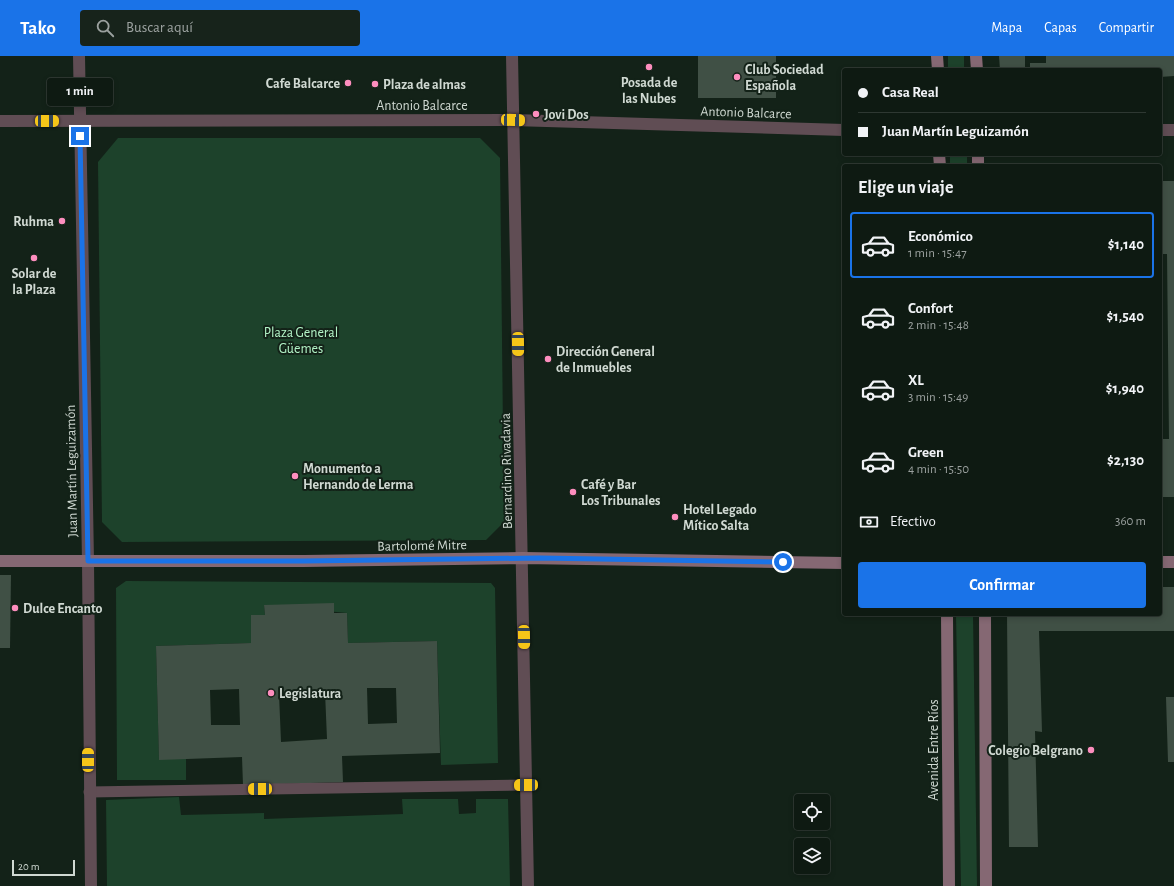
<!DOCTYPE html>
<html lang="es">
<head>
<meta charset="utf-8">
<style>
	:root { --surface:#0e1a12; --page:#17231b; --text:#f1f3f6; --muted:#9ba19f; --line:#2e3832; --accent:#1a73e8 }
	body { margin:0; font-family:"Alegreya Sans",sans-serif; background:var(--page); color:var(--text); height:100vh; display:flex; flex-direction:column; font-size:15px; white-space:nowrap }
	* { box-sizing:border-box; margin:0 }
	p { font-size:13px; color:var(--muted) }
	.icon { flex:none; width:22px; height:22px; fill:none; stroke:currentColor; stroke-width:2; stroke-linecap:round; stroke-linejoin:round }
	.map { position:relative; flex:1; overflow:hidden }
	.drawer { position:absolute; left:842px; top:108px; width:320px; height:452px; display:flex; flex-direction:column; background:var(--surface); border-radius:4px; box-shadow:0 2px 6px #0003,0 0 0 1px var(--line) }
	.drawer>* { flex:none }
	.banner { position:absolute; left:842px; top:12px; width:320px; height:88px; border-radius:4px; box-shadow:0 2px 6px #0003,0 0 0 1px var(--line); display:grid; align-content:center; height:88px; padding:0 16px; background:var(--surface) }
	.buttons { position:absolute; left:794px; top:738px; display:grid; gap:8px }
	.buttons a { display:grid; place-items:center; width:36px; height:36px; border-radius:4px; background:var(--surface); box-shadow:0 2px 6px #0003,0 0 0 1px var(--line); font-size:20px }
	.scale { position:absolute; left:12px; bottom:10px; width:63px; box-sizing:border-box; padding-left:4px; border:2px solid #d0d9d2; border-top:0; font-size:11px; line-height:14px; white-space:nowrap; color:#d0d9d2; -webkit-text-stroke:3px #132218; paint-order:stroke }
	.end { position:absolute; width:18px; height:18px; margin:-9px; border:5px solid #1a73e8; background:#fff; box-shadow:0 0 0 2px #fff }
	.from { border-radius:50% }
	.bubble { position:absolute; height:28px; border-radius:4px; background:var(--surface); box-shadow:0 2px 6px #0003,0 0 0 1px var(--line); font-size:13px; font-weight:600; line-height:28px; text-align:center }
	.car { position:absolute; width:12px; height:24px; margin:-12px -6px; border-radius:5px; box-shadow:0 0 3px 1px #0007; background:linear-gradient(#f5c518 24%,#345 0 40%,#f5c518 0 76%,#345 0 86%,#f5c518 0) }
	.banner b { display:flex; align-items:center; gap:14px; height:38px; font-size:15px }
	.banner b+b { border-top:1px solid var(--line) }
	.banner i { width:10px; height:10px; background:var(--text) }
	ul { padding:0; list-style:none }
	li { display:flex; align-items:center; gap:12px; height:66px; margin:0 8px 6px; padding:0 8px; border:2px solid transparent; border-radius:4px }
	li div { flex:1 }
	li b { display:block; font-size:15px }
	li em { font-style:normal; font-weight:600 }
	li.on { border-color:var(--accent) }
	li>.icon { width:36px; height:36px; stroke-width:1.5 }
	h2 { padding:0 16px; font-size:18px; line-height:48px }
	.pay { display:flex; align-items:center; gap:10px; height:44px; padding:0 16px; font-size:15px }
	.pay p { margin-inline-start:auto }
	.cta { display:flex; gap:8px; margin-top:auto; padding:8px 16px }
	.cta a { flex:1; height:46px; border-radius:4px; background:var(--accent); color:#fff; font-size:16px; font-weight:600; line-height:46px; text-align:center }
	header { display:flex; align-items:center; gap:24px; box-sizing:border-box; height:56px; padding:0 20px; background:var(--accent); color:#fff }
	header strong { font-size:19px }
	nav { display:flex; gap:22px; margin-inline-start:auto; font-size:14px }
	.search { width:280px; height:36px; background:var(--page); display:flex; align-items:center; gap:10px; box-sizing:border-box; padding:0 14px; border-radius:4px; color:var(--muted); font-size:15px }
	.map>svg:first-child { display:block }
	.green { fill:#1d422b }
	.building { fill:#405045; fill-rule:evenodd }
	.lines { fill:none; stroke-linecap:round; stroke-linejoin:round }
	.lane { stroke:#604d54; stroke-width:11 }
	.street { stroke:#604d54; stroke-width:12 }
	.secondary { stroke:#856873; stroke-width:12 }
	.route { stroke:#1a73e8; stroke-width:5 }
	.poi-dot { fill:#fd8ebe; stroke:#132218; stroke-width:1.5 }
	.labels { text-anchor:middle; stroke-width:4; stroke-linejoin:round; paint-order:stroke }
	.poi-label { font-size:14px; font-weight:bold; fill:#d0d9d2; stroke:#132218; text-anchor:start }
	.street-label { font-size:14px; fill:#d0d9d2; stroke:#132218 }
	.park-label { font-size:14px; fill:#b3f4c7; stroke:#132218 }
</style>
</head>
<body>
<header>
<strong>Tako</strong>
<div class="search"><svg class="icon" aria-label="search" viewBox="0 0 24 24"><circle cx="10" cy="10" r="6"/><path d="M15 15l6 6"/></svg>Buscar aquí</div>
<nav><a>Mapa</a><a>Capas</a><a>Compartir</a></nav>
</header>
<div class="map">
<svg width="1174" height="830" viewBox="0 0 1174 830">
	<rect width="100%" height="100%" fill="#132218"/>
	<g class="green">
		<rect x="948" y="0" width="16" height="14"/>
		<path d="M 118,82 L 480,82 L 500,102 L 504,466 L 486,484 L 122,486 L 102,466 L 98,106 Z"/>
		<rect x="950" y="98" width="17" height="12"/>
		<path d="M 126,525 L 491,527 L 495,532 L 498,707 L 441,709 L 437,585 L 348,587 L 347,557 L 264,549 L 265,559 L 251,560 L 251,587 L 156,590 L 159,703 L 186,703 L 186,724 L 117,724 L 116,532 Z"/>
		<path d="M 956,558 L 973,558 L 977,830 L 961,830 Z"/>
		<path d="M 179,741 L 181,759 L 264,757 L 264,763 L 403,758 L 402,743 L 458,743 L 459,758 L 476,757 L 476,743 L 508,743 L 510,830 L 107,830 L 106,744 Z"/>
	</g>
	<g class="building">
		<rect x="698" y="0" width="78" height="42"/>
		<path d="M 999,0 L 1025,0 L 1025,14 L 1000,14 Z"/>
		<path d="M 1046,0 L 1174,0 L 1174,20 L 1160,21 L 1160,14 L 1030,14 L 1030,7 L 1046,7 Z"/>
		<path d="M 1160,125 L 1174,125 L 1174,441 L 1160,441 L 1160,383 L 1169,383 L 1167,198 L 1160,198 Z"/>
		<path d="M 0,519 L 11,519 L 10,592 L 0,592 Z"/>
		<path d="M 1160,531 L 1174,531 L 1174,575 L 1039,575 L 1042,676 L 1035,675 L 1038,791 L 1009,791 L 1007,558 L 1160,558 Z"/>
		<path d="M 334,547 L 334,557 L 347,557 L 348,587 L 437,585 L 440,697 L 342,700 L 343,726 L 243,729 L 242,701 L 159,704 L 156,590 L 251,587 L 251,559 L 265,559 L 264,549 ZM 367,632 L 396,632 L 397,667 L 368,668 ZM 239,633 L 240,669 L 211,669 L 210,634 ZM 325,636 L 327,683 L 281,686 L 279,638 Z"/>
		<path d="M 1166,641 L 1174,641 L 1174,706 L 1168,706 Z"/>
	</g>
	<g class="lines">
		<path class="lane" d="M 89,736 L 526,729"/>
		<g class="street">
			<path d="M 79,0 L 88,505 L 91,830"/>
			<path d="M 512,0 L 528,830"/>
			<path d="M 0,65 L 513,64 L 844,74"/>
			<path d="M 1160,74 L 1174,74"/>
		</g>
		<g class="secondary">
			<path d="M 937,0 L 938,14"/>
			<path d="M 976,0 L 977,14"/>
			<path d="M 939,98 L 940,110"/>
			<path d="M 978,98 L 978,110"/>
			<path d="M 0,505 L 304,505 L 523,502 L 844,507"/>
			<path d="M 1160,506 L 1174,506"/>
			<path d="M 947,558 L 949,830"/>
			<path d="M 985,558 L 986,830"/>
		</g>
	</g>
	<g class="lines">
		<path class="route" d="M 80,80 L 88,505 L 304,505 L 539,502 L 783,506"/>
	</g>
	<g class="poi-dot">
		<circle cx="649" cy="11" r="4"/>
		<circle cx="737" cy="21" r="4"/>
		<circle cx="348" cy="27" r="4"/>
		<circle cx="375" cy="28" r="4"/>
		<circle cx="536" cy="58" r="4"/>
		<circle cx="62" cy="165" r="4"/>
		<circle cx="34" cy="202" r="4"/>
		<circle cx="548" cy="303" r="4"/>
		<circle cx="295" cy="420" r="4"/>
		<circle cx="573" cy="436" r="4"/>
		<circle cx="675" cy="461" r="4"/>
		<circle cx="15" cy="552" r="4"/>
		<circle cx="271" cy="637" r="4"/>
		<circle cx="1091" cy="694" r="4"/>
	</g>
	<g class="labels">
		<g class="poi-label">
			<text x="745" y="18">Club Sociedad<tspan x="745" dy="16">Española</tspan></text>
			<text x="649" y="31" text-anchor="middle">Posada de<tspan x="649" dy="16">las Nubes</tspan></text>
			<text x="340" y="32" text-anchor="end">Cafe Balcarce</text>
			<text x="383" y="33">Plaza de almas</text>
			<text x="544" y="63">Jovi Dos</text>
			<text x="54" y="170" text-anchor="end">Ruhma</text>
			<text x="34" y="222" text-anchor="middle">Solar de<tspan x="34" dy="16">la Plaza</tspan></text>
			<text x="556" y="300">Dirección General<tspan x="556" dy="16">de Inmuebles</tspan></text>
			<text x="303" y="417">Monumento a<tspan x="303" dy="16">Hernando de Lerma</tspan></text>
			<text x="581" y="433">Café y Bar<tspan x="581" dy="16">Los Tribunales</tspan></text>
			<text x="683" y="458">Hotel Legado<tspan x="683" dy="16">Mítico Salta</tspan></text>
			<text x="23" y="557">Dulce Encanto</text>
			<text x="279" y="642">Legislatura</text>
			<text x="1083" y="699" text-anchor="end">Colegio Belgrano</text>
		</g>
		<g class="street-label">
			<text x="422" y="54">Antonio Balcarce</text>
			<text transform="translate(746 56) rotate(2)" y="5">Antonio Balcarce</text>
			<text transform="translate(71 415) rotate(-91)" y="5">Juan Martín Leguizamón</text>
			<text transform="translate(506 415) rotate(-91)" y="5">Bernardino Rivadavia</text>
			<text transform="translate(422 489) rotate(-1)" y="5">Bartolomé Mitre</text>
			<text transform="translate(933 694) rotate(-90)" y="5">Avenida Entre Ríos</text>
		</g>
		<g class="park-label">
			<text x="301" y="281">Plaza General<tspan x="301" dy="16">Güemes</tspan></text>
		</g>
	</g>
</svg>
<div class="buttons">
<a><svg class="icon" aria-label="locate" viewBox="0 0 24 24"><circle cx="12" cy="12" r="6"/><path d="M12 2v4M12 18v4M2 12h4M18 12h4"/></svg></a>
<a><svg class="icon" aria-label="layers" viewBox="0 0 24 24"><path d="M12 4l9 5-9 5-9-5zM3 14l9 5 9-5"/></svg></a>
</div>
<div class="scale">20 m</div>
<i class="end from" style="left:783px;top:506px"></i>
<i class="end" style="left:80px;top:80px"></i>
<div class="bubble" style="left:47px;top:22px;width:66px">1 min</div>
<i class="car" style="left:513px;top:64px;rotate:92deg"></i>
<i class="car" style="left:47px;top:65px;rotate:90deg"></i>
<i class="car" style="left:518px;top:288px;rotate:179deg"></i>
<i class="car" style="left:524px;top:581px;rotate:179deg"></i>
<i class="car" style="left:88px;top:704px;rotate:0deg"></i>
<i class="car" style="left:526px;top:729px;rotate:269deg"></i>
<i class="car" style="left:260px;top:733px;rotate:269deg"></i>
<div class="banner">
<b><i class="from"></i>Casa Real</b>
<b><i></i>Juan Martín Leguizamón</b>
</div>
<section class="drawer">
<h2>Elige un viaje</h2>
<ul>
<li class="on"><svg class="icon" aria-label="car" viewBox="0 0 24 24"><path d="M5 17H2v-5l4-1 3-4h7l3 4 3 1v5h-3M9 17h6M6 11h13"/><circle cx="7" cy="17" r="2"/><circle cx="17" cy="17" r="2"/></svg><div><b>Económico</b><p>1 min · 15:47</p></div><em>$1,140</em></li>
<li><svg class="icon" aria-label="car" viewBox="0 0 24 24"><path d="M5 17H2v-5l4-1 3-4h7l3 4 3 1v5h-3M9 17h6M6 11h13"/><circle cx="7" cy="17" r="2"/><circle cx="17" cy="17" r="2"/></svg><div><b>Confort</b><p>2 min · 15:48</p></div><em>$1,540</em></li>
<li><svg class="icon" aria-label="car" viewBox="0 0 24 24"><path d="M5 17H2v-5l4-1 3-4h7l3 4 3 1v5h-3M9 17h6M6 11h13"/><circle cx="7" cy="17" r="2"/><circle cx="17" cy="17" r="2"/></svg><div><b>XL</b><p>3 min · 15:49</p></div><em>$1,940</em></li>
<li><svg class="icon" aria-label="car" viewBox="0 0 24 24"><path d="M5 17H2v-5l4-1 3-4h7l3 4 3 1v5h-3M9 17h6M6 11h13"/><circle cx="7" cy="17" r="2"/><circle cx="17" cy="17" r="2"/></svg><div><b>Green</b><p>4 min · 15:50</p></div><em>$2,130</em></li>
</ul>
<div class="pay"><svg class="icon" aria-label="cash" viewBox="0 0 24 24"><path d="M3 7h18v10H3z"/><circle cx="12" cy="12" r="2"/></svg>Efectivo<p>360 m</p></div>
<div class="cta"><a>Confirmar</a></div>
</section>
</div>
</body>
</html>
